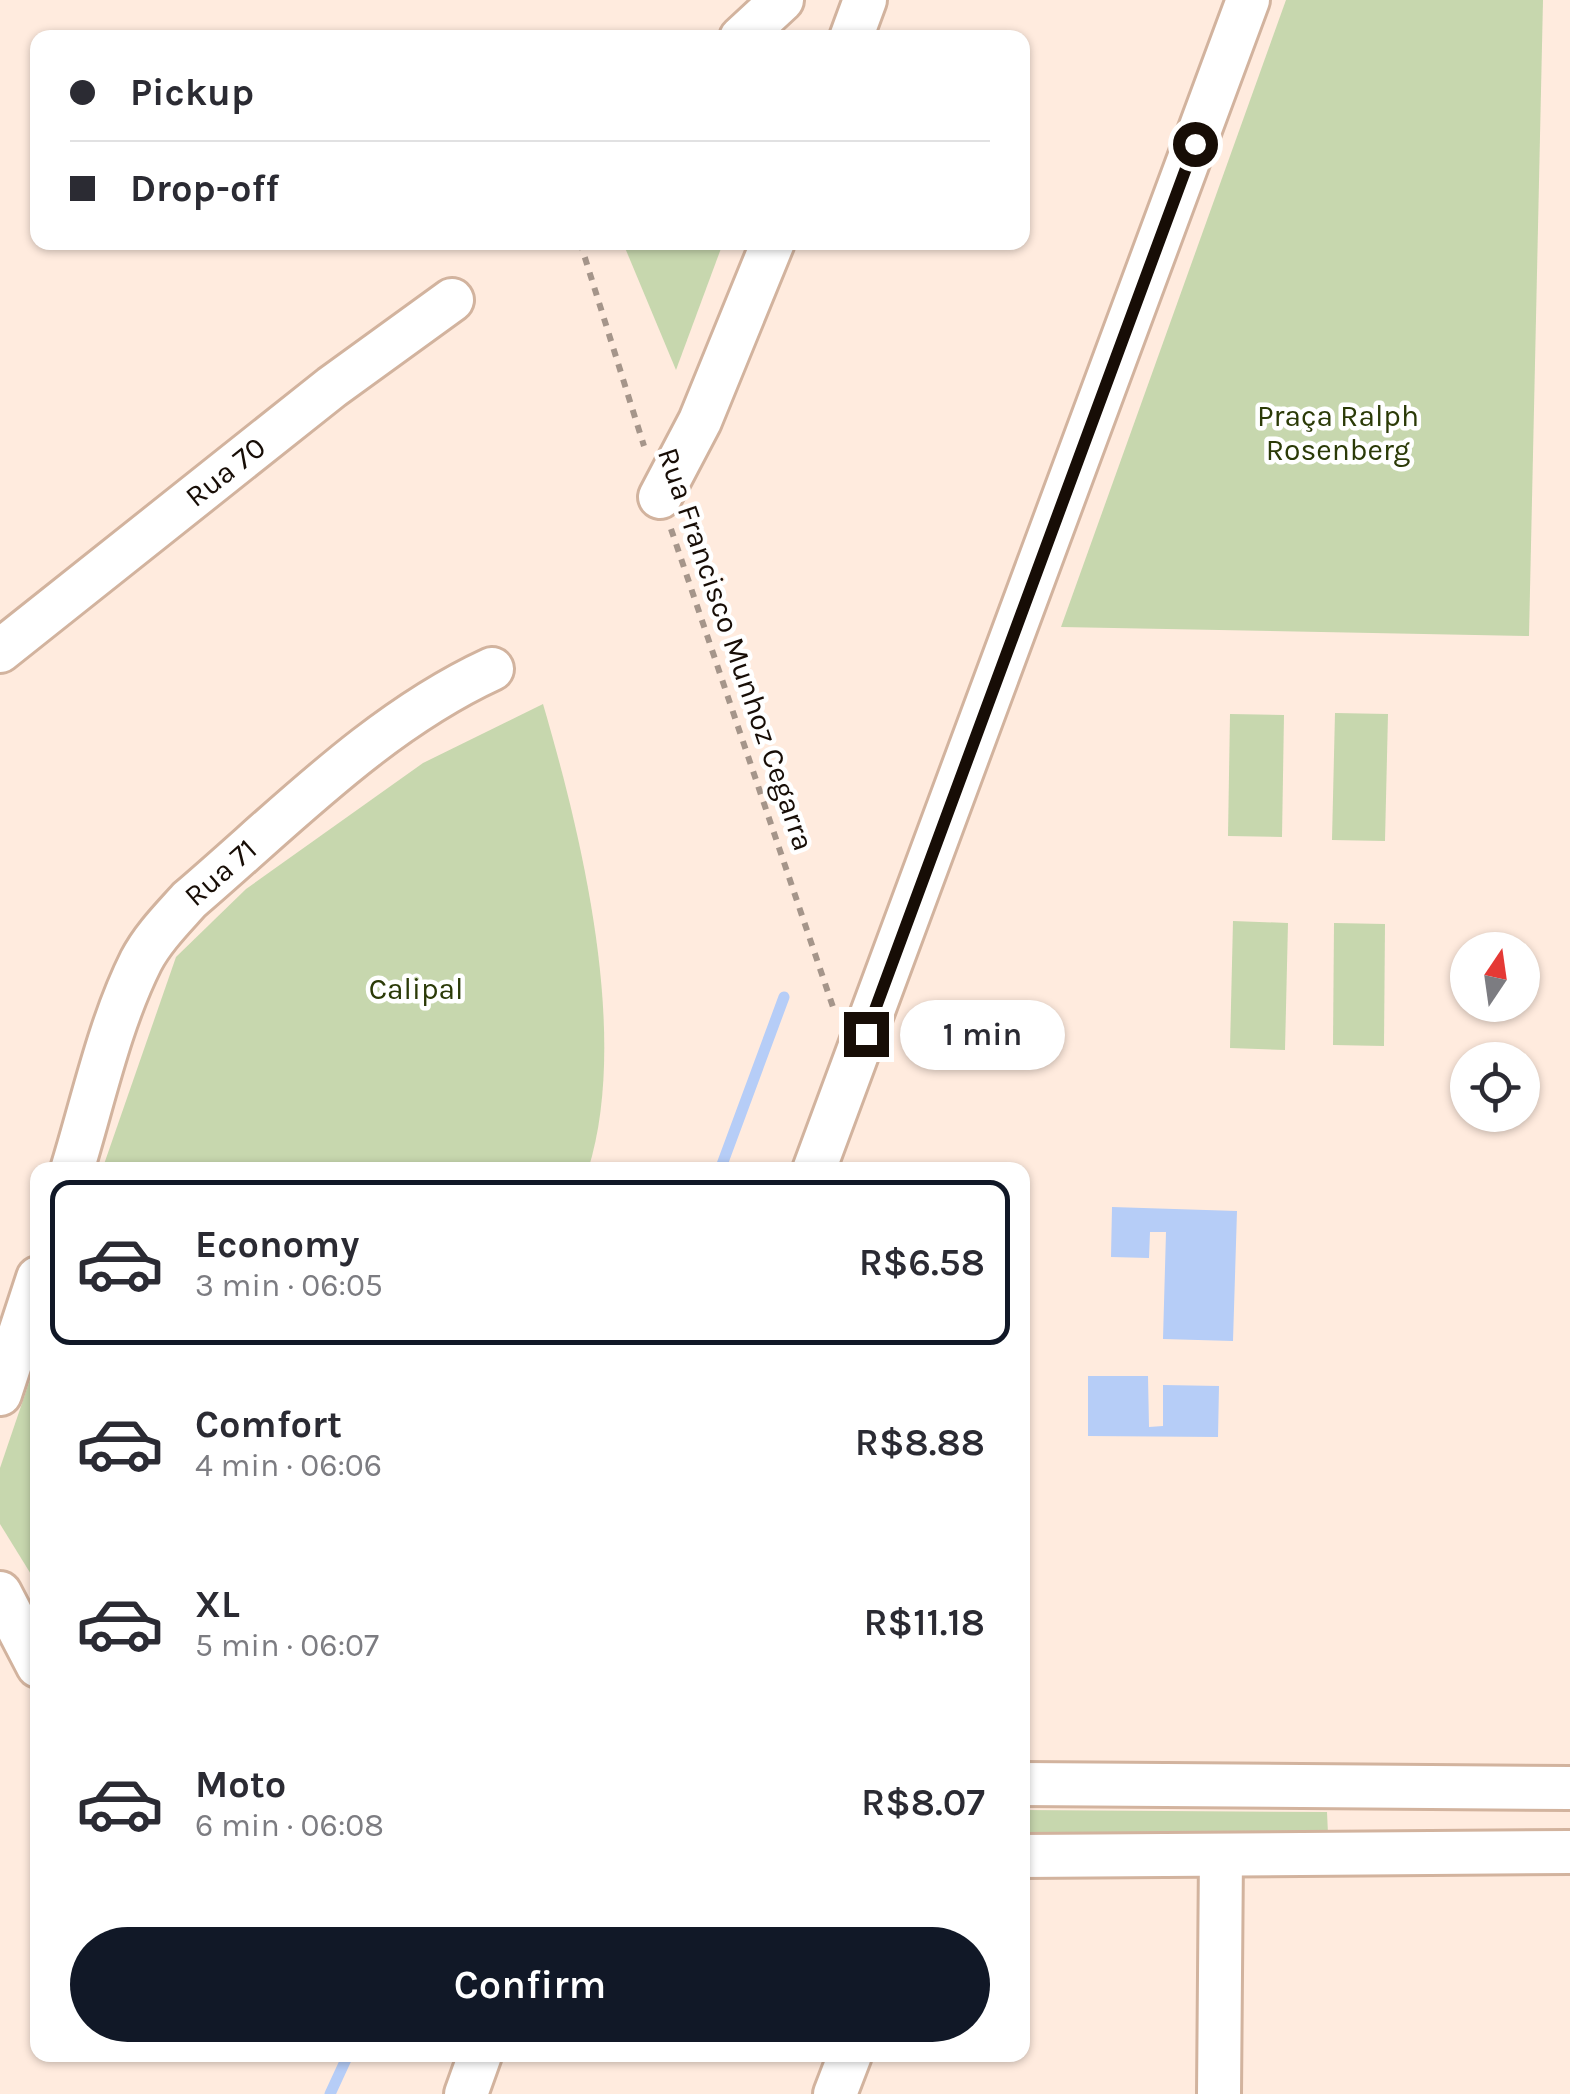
<!DOCTYPE html>
<html lang="en">
<head>
<meta charset="utf-8">
<style>
	:root { --surface:#fff; --page:#f2f2f3; --text:#2b2b33; --muted:#7c7c81; --line:#e1e1e2; --accent:#111827 }
	body { margin:0; font-family:Karla,sans-serif; background:var(--page); color:var(--text); height:100vh; display:flex; flex-direction:column; font-size:38px; white-space:nowrap }
	* { box-sizing:border-box; margin:0 }
	p { font-size:32px; color:var(--muted) }
	.icon { flex:none; width:55px; height:55px; fill:none; stroke:currentColor; stroke-width:2; stroke-linecap:round; stroke-linejoin:round }
	.map { position:relative; flex:1; overflow:hidden }
	.drawer { position:absolute; left:30px; top:1162px; width:1000px; height:900px; display:flex; flex-direction:column; background:var(--surface); border-radius:20px; box-shadow:0 2px 8px #0004 }
	.drawer>* { flex:none }
	.banner { position:absolute; left:30px; top:30px; width:1000px; height:220px; border-radius:20px; box-shadow:0 2px 8px #0004; display:grid; align-content:center; height:220px; padding:0 40px; background:var(--surface) }
	.needle { width:65px; rotate:13deg }
	.buttons { position:absolute; left:1450px; top:932px; display:grid; gap:20px }
	.buttons a { display:grid; place-items:center; width:90px; height:90px; border-radius:50%; background:var(--surface); box-shadow:0 2px 8px #0004; font-size:50px }
	.end { position:absolute; width:45px; height:45px; margin:-22px; border:12px solid #170d06; background:#fff; box-shadow:0 0 0 5px #fff }
	.from { border-radius:50% }
	.bubble { position:absolute; height:70px; border-radius:35px; background:var(--surface); box-shadow:0 2px 8px #0004; font-size:32px; font-weight:600; line-height:70px; text-align:center }
	.banner b { display:flex; align-items:center; gap:35px; height:95px; font-size:38px }
	.banner b+b { border-top:2px solid var(--line) }
	.banner i { width:25px; height:25px; background:var(--text) }
	ul { padding:18px 0 0; list-style:none }
	li { display:flex; align-items:center; gap:30px; height:165px; margin:0 20px 15px; padding:0 20px; border:5px solid transparent; border-radius:20px }
	li div { flex:1 }
	li b { display:block; font-size:38px }
	li em { font-style:normal; font-weight:600 }
	li.on { border-color:var(--accent) }
	li>.icon { width:90px; height:90px; stroke-width:1.5 }
	.button { display:flex; gap:20px; margin-top:auto; padding:20px 40px }
	.button a { flex:1; height:115px; border-radius:60px; background:var(--accent); color:#fff; font-size:40px; font-weight:600; line-height:115px; text-align:center }
	.map>svg:first-child { display:block }
	.green { fill:#c7d7ae }
	.water { fill:#b6cdf7 }
	.lines { fill:none; stroke-linecap:round; stroke-linejoin:round }
	.stream { stroke:#b6cdf7; stroke-width:11 }
	.minor-casing { stroke:#d2b39e; stroke-width:48 }
	.path { stroke:#a5958a; stroke-width:6; stroke-dasharray:8 8; stroke-linecap:butt }
	.minor { stroke:#fff; stroke-width:42 }
	.route { stroke:#170d06; stroke-width:12 }
	.labels { text-anchor:middle; stroke-width:9; stroke-linejoin:round; paint-order:stroke }
	.park-label { font-size:30px; fill:#2b3a07; stroke:#fff }
	.street-label { font-size:30px; fill:#170d06; stroke:#fff }
</style>
</head>
<body>
<div class="map">
<svg width="1570" height="2094" viewBox="0 0 1570 2094">
	<rect width="100%" height="100%" fill="#ffebde"/>
	<g class="green">
		<path d="M 1286,0 L 1543,0 L 1529,636 L 1061,627 Z"/>
		<path d="M 623,243 L 723,243 L 676,370 Z"/>
		<path d="M 543,704 C 582,837 630,1036 588,1170 L 102,1170 L 176,957 L 246,889 L 423,763 Z"/>
		<path d="M 1335,713 L 1388,714 L 1385,841 L 1332,840 Z"/>
		<path d="M 1230,714 L 1284,715 L 1282,837 L 1228,836 Z"/>
		<path d="M 1233,921 L 1288,923 L 1285,1050 L 1230,1048 Z"/>
		<path d="M 1334,923 L 1385,924 L 1384,1046 L 1333,1045 Z"/>
		<path d="M 37,1359 L 37,1584 L 0,1524 L 0,1468 Z"/>
		<path d="M 1023,1810 L 1327,1812 L 1328,1834 L 1023,1833 Z"/>
	</g>
	<g class="water">
		<path d="M 1112,1207 L 1237,1211 L 1233,1341 L 1163,1339 L 1166,1232 L 1150,1232 L 1149,1258 L 1111,1257 Z"/>
		<path d="M 1088,1376 L 1148,1376 L 1149,1427 L 1163,1426 L 1163,1385 L 1219,1386 L 1218,1437 L 1088,1436 Z"/>
	</g>
	<g class="lines">
		<g class="stream">
			<path d="M 720,1170 L 784,997"/>
			<path d="M 330,2094 L 348,2055"/>
		</g>
		<g class="minor-casing">
			<g id="minor">
				<path d="M 741,38 L 782,0"/>
				<path d="M 851,38 L 865,0"/>
				<path d="M 660,497 L 700,421 L 773,242"/>
				<path id="s1" d="M 0,651 L 332,387 L 452,300"/>
				<path id="s2" d="M 72,1170 C 93,1102 109,1025 141,961 C 153,938 172,919 189,900 C 285,818 377,722 492,669"/>
				<path d="M 814,1170 L 1248,0"/>
				<path d="M 0,1394 L 38,1278"/>
				<path d="M 0,1593 L 38,1666"/>
				<path d="M 1022,1784 L 1570,1788"/>
				<path d="M 1022,1856 L 1570,1852"/>
				<path d="M 466,2094 L 480,2055"/>
				<path d="M 835,2094 L 850,2055"/>
				<path d="M 1219,2094 L 1221,1855"/>
			</g>
		</g>
		<g class="path">
			<path d="M 580,242 L 644,446"/>
			<path d="M 671,529 L 834,1010"/>
		</g>
		<use href="#minor" class="minor"/>
	</g>
	<g class="lines">
		<path class="route" d="M 866,1034 L 1195,144"/>
	</g>
	<g class="labels">
		<g class="park-label">
			<text x="1338" y="426">Praça Ralph<tspan x="1338" dy="34">Rosenberg</tspan></text>
			<text x="416" y="999">Calipal</text>
		</g>
		<g class="street-label">
			<text dy="10" stroke="none"><textPath href="#s1" startOffset="288">Rua 70</textPath></text>
			<text transform="translate(736 649) rotate(71)" y="10">Rua Francisco Munhoz Cegarra</text>
			<text dy="10" stroke="none"><textPath href="#s2" startOffset="340">Rua 71</textPath></text>
		</g>
	</g>
</svg>
<div class="buttons">
<a><svg class="needle" viewBox="-14 -14 28 28"><path d="M0-13l5 13h-10z" fill="#e53935"/><path d="M0 13l5-13h-10z" fill="#7c7c81"/></svg></a>
<a><svg class="icon" aria-label="locate" viewBox="0 0 24 24"><circle cx="12" cy="12" r="6"/><path d="M12 2v4M12 18v4M2 12h4M18 12h4"/></svg></a>
</div>
<i class="end from" style="left:1195px;top:144px"></i>
<i class="end" style="left:866px;top:1034px"></i>
<div class="bubble" style="left:900px;top:1000px;width:165px">1 min</div>
<div class="banner">
<b><i class="from"></i>Pickup</b>
<b><i></i>Drop-off</b>
</div>
<section class="drawer">
<ul>
<li class="on"><svg class="icon" aria-label="car" viewBox="0 0 24 24"><path d="M5 17H2v-5l4-1 3-4h7l3 4 3 1v5h-3M9 17h6M6 11h13"/><circle cx="7" cy="17" r="2"/><circle cx="17" cy="17" r="2"/></svg><div><b>Economy</b><p>3 min · 06:05</p></div><em>R$6.58</em></li>
<li><svg class="icon" aria-label="car" viewBox="0 0 24 24"><path d="M5 17H2v-5l4-1 3-4h7l3 4 3 1v5h-3M9 17h6M6 11h13"/><circle cx="7" cy="17" r="2"/><circle cx="17" cy="17" r="2"/></svg><div><b>Comfort</b><p>4 min · 06:06</p></div><em>R$8.88</em></li>
<li><svg class="icon" aria-label="car" viewBox="0 0 24 24"><path d="M5 17H2v-5l4-1 3-4h7l3 4 3 1v5h-3M9 17h6M6 11h13"/><circle cx="7" cy="17" r="2"/><circle cx="17" cy="17" r="2"/></svg><div><b>XL</b><p>5 min · 06:07</p></div><em>R$11.18</em></li>
<li><svg class="icon" aria-label="car" viewBox="0 0 24 24"><path d="M5 17H2v-5l4-1 3-4h7l3 4 3 1v5h-3M9 17h6M6 11h13"/><circle cx="7" cy="17" r="2"/><circle cx="17" cy="17" r="2"/></svg><div><b>Moto</b><p>6 min · 06:08</p></div><em>R$8.07</em></li>
</ul>
<div class="button"><a>Confirm</a></div>
</section>
</div>
</body>
</html>
